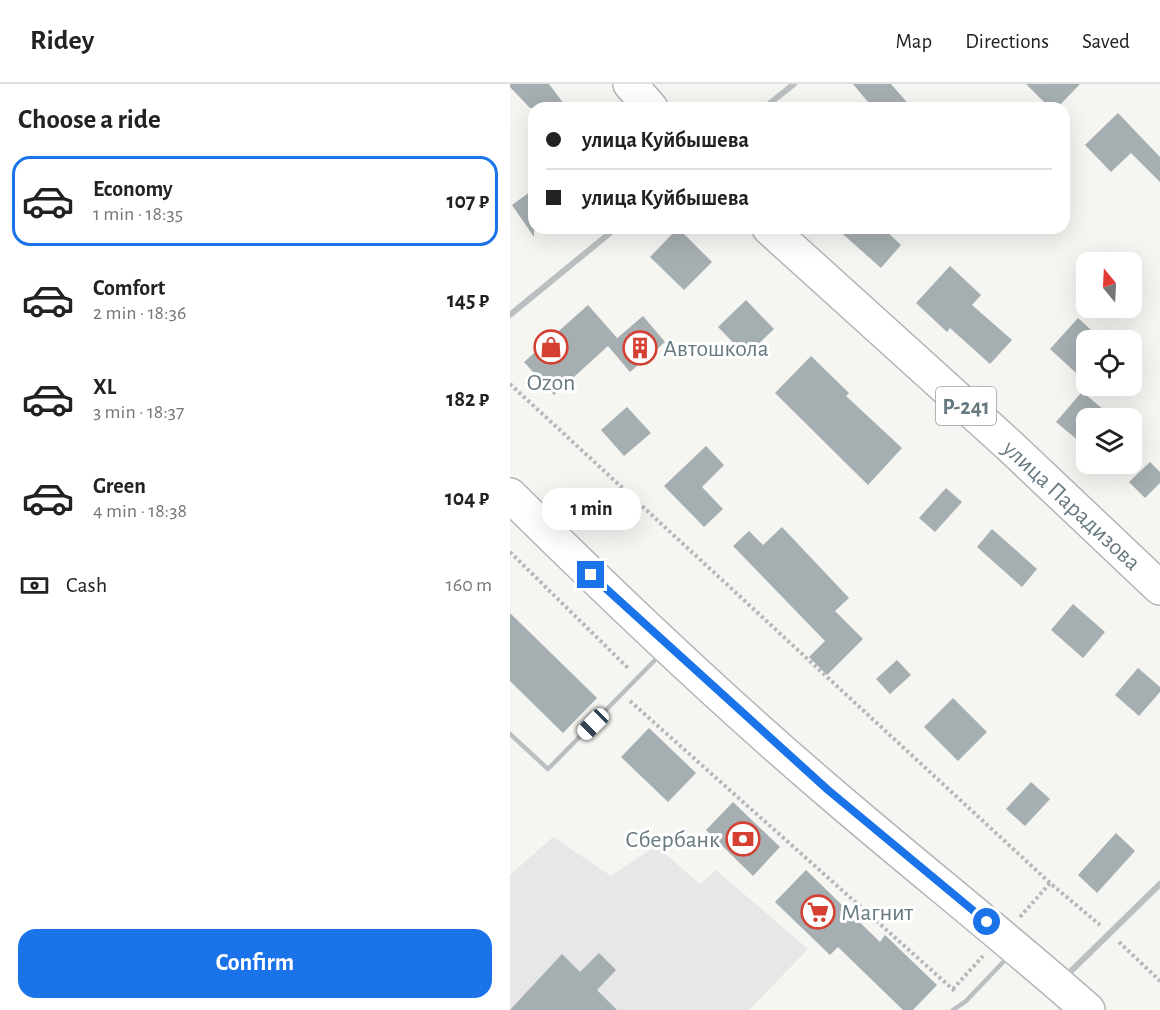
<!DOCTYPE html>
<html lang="en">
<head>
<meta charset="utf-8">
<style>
	:root { --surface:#fff; --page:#f6f6f6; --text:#222; --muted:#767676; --line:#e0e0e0; --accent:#1a73e8 }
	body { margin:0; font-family:"Alegreya Sans",sans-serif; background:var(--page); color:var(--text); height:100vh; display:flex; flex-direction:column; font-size:22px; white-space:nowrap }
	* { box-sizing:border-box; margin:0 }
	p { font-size:20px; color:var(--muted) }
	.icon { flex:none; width:33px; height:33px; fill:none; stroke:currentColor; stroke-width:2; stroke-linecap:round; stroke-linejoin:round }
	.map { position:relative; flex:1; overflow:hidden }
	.details { display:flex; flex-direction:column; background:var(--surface); width:510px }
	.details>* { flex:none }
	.top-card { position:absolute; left:18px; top:18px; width:542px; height:132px; border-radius:18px; box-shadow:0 6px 24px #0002; display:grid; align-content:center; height:132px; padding:0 18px; background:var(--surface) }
	.needle { width:39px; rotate:342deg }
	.controls { position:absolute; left:566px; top:168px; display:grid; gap:12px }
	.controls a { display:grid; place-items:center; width:66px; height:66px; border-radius:12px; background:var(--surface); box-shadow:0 6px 24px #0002; font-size:30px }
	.end { position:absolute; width:27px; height:27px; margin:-14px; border:8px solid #1a73e8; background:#fff; box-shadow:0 0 0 3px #fff }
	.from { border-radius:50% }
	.bubble { position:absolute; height:42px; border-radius:18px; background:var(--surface); box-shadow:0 6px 24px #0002; font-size:20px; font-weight:700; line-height:42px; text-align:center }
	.car { position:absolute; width:18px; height:36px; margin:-18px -9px; border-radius:8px; box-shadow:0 0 4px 2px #0007; background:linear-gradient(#fff 24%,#345 0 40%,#fff 0 76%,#345 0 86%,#fff 0) }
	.top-card b { display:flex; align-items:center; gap:21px; height:57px; font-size:22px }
	.top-card b+b { border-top:2px solid var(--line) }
	.top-card i { width:15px; height:15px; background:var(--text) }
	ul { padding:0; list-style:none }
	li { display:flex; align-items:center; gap:18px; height:90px; margin:0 12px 9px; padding:0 6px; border:3px solid transparent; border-radius:18px }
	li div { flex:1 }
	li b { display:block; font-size:22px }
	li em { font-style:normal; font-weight:700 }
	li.selected { border-color:var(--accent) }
	li>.icon { width:54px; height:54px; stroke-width:1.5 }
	h2 { padding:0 18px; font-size:27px; line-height:72px }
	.pay { display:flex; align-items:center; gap:15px; height:66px; padding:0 18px; font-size:22px }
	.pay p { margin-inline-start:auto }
	.cta { display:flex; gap:12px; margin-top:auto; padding:12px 18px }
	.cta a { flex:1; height:69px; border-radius:18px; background:var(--accent); color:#fff; font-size:24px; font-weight:700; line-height:69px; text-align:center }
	header { display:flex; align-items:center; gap:36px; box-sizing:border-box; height:84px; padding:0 30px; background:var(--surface); border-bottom:2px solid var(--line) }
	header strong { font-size:28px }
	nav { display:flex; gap:33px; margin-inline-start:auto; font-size:21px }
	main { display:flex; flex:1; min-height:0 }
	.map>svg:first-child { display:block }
	.built { fill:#e6e7e6 }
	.building { fill:#a5aeb1 }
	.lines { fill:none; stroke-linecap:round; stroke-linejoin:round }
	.highway-casing { stroke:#b0b5b7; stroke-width:36 }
	.path { stroke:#b5b9bb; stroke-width:4; stroke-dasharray:3 3; stroke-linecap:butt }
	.lane { stroke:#bac0c2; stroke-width:4.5 }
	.street { stroke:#bac0c2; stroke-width:6 }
	.highway { stroke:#fff; stroke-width:33 }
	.route { stroke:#1a73e8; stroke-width:8 }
	.labels { text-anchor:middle; stroke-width:6; stroke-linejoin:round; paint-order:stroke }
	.shield { fill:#fff; stroke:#95a1a7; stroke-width:1.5 }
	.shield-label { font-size:22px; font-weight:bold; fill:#677981 }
	.poi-label { font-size:24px; fill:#677981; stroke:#fff; text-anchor:start }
	.street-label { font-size:24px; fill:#677981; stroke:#fff }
</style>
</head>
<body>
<header>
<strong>Ridey</strong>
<nav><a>Map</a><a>Directions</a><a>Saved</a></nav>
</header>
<main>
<section class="details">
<h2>Choose a ride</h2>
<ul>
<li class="selected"><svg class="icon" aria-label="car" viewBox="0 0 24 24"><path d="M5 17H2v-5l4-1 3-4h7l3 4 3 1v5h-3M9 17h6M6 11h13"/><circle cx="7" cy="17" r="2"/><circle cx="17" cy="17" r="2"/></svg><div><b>Economy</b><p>1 min · 18:35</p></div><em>107 ₽</em></li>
<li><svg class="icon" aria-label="car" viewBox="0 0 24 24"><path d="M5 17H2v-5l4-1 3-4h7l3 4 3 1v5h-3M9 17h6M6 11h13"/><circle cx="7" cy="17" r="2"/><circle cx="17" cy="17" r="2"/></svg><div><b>Comfort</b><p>2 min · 18:36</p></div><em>145 ₽</em></li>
<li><svg class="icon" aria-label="car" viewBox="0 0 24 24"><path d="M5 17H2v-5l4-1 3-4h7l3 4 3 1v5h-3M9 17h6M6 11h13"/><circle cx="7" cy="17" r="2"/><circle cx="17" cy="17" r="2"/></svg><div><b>XL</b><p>3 min · 18:37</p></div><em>182 ₽</em></li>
<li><svg class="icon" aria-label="car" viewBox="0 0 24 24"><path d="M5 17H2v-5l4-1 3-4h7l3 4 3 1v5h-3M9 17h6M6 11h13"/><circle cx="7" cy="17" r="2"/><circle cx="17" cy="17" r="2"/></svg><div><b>Green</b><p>4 min · 18:38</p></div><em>104 ₽</em></li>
</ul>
<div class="pay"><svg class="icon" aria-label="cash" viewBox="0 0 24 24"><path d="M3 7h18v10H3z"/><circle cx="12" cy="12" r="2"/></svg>Cash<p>160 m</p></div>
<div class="cta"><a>Confirm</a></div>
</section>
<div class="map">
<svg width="650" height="926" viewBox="0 0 650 926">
	<rect width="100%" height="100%" fill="#f5f5f2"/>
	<path class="built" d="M 43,753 L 101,792 L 146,762 L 190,800 L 206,786 L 298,865 L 239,926 L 0,926 L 0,791 Z"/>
	<g class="building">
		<path d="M 0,0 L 39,0 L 57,24 L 20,24 L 0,3 Z"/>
		<path d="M 343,0 L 381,0 L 402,24 L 363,24 Z"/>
		<path d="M 516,0 L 570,0 L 547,24 L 540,24 Z"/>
		<path d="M 608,29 L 650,73 L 650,98 L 621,69 L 601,88 L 575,61 Z"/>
		<path d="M 24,105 L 24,153 L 2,121 Z"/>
		<path d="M 168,144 L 202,178 L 174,206 L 140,173 Z"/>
		<path d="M 326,144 L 373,144 L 391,161 L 371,184 Z"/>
		<path d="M 440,182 L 471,211 L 462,221 L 502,256 L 480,280 L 440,244 L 437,248 L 406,219 Z"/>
		<path d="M 236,216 L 264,245 L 236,272 L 208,243 Z"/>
		<path d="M 78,221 L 107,254 L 105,256 L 133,232 L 155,258 L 120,288 L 98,262 L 44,311 L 14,278 Z"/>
		<path d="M 568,234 L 592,256 L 576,256 L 576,298 L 540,265 Z"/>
		<path d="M 301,272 L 339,309 L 336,312 L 392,364 L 358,401 L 265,309 Z"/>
		<path d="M 576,303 L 576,311 L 604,334 L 576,334 L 576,363 L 546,338 Z"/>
		<path d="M 117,323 L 141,349 L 114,372 L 91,346 Z"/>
		<path d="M 196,362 L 214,381 L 192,403 L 213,425 L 194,443 L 154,402 Z"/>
		<path d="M 640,378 L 650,388 L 650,399 L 635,414 L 619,398 Z"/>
		<path d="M 436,404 L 452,418 L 425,448 L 409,434 Z"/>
		<path d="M 272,443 L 339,514 L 325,527 L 353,555 L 317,591 L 299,573 L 315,557 L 223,462 L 239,447 L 253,461 Z"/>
		<path d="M 482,445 L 527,485 L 512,503 L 467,463 Z"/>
		<path d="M 563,520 L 595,548 L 573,574 L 541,546 Z"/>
		<path d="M 0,529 L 87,614 L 53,649 L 0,597 Z"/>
		<path d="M 387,576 L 401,591 L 380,610 L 366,595 Z"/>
		<path d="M 628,584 L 650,603 L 650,608 L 629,632 L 605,611 Z"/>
		<path d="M 443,614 L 477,648 L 448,677 L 414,643 Z"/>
		<path d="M 139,644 L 186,689 L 158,718 L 111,673 Z"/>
		<path d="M 521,698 L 540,715 L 515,742 L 496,725 Z"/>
		<path d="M 223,718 L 270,763 L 243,792 L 196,746 Z"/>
		<path d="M 606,749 L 625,767 L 587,809 L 568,791 Z"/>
		<path d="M 296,786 L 370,858 L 375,851 L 427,901 L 403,926 L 393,926 L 328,863 L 320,871 L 265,818 Z"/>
		<path d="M 89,869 L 106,886 L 87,906 L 107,926 L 0,926 L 52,870 L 70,888 Z"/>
	</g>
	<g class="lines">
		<g class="highway-casing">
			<g id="highway">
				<path d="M 120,0 L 141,24"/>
				<path d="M 259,144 L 501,363 L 650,504"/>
				<path d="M 0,411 C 103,513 208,613 318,707 C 404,781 493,851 578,926"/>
			</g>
		</g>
		<g class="path">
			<path d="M 0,300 L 540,799 L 590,841"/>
			<path d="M 0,468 L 119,585"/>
			<path d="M 120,617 L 446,908"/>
			<path d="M 510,833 L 540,799"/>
			<path d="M 609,858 L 650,897"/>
			<path d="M 443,905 L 473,872"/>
		</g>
		<g class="lane">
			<path d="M 0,650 L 38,685 L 149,572"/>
			<path d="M 443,926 L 456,917 L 499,872"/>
		</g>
		<g class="street">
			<path d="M 254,24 L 284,0"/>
			<path d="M 0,231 L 106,144"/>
			<path d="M 555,893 L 650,800"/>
		</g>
		<use href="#highway" class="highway"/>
	</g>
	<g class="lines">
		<path class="route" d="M 81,491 L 318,706 L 477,838"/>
	</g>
	<defs>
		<g id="shop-ring" transform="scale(1.725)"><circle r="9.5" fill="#fff" stroke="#d44133" stroke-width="1.5"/><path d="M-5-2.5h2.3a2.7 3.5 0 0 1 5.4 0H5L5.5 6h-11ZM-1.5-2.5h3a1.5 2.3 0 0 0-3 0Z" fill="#d44133"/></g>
		<g id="building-ring" transform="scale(1.725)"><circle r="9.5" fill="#fff" stroke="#d44133" stroke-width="1.5"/><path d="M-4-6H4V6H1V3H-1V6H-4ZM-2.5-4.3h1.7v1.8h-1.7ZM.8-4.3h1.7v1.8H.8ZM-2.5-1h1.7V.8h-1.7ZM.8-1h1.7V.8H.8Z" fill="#d44133"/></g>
		<g id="bank-ring" transform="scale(1.725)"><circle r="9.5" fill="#fff" stroke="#d44133" stroke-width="1.5"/><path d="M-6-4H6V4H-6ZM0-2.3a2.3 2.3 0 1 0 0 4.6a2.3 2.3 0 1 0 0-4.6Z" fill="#d44133"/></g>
		<g id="supermarket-ring" transform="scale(1.725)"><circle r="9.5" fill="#fff" stroke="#d44133" stroke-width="1.5"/><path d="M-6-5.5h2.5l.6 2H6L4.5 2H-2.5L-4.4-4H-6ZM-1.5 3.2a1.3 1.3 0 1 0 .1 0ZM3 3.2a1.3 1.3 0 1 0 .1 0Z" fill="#d44133"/></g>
	</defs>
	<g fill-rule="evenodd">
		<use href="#shop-ring" x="41" y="263"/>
		<use href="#building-ring" x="130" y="264"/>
		<use href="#bank-ring" x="233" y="755"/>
		<use href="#supermarket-ring" x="308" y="828"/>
	</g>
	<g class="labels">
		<rect class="shield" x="426" y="303" width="60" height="38" rx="4.5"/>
		<g class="shield-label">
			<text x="456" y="330">Р-241</text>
		</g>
		<g class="poi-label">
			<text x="153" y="272">Автошкола</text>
			<text x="41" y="306" text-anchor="middle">Ozon</text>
			<text x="210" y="763" text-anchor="end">Сбербанк</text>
			<text x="331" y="836">Магнит</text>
		</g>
		<g class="street-label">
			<text transform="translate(562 421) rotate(43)" y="8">улица Парадизова</text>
		</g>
	</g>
</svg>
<div class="controls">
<a><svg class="needle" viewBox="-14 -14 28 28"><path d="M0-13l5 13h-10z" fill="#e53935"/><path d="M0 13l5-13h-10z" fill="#767676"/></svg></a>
<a><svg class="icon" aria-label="locate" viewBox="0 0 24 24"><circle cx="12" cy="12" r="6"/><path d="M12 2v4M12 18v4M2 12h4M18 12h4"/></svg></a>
<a><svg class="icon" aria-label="layers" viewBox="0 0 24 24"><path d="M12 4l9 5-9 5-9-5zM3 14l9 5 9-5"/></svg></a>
</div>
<i class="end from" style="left:477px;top:838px"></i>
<i class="end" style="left:81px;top:491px"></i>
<div class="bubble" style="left:32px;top:404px;width:99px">1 min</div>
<i class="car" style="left:83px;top:640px;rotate:225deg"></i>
<div class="top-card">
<b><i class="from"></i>улица Куйбышева</b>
<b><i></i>улица Куйбышева</b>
</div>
</div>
</main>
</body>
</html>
